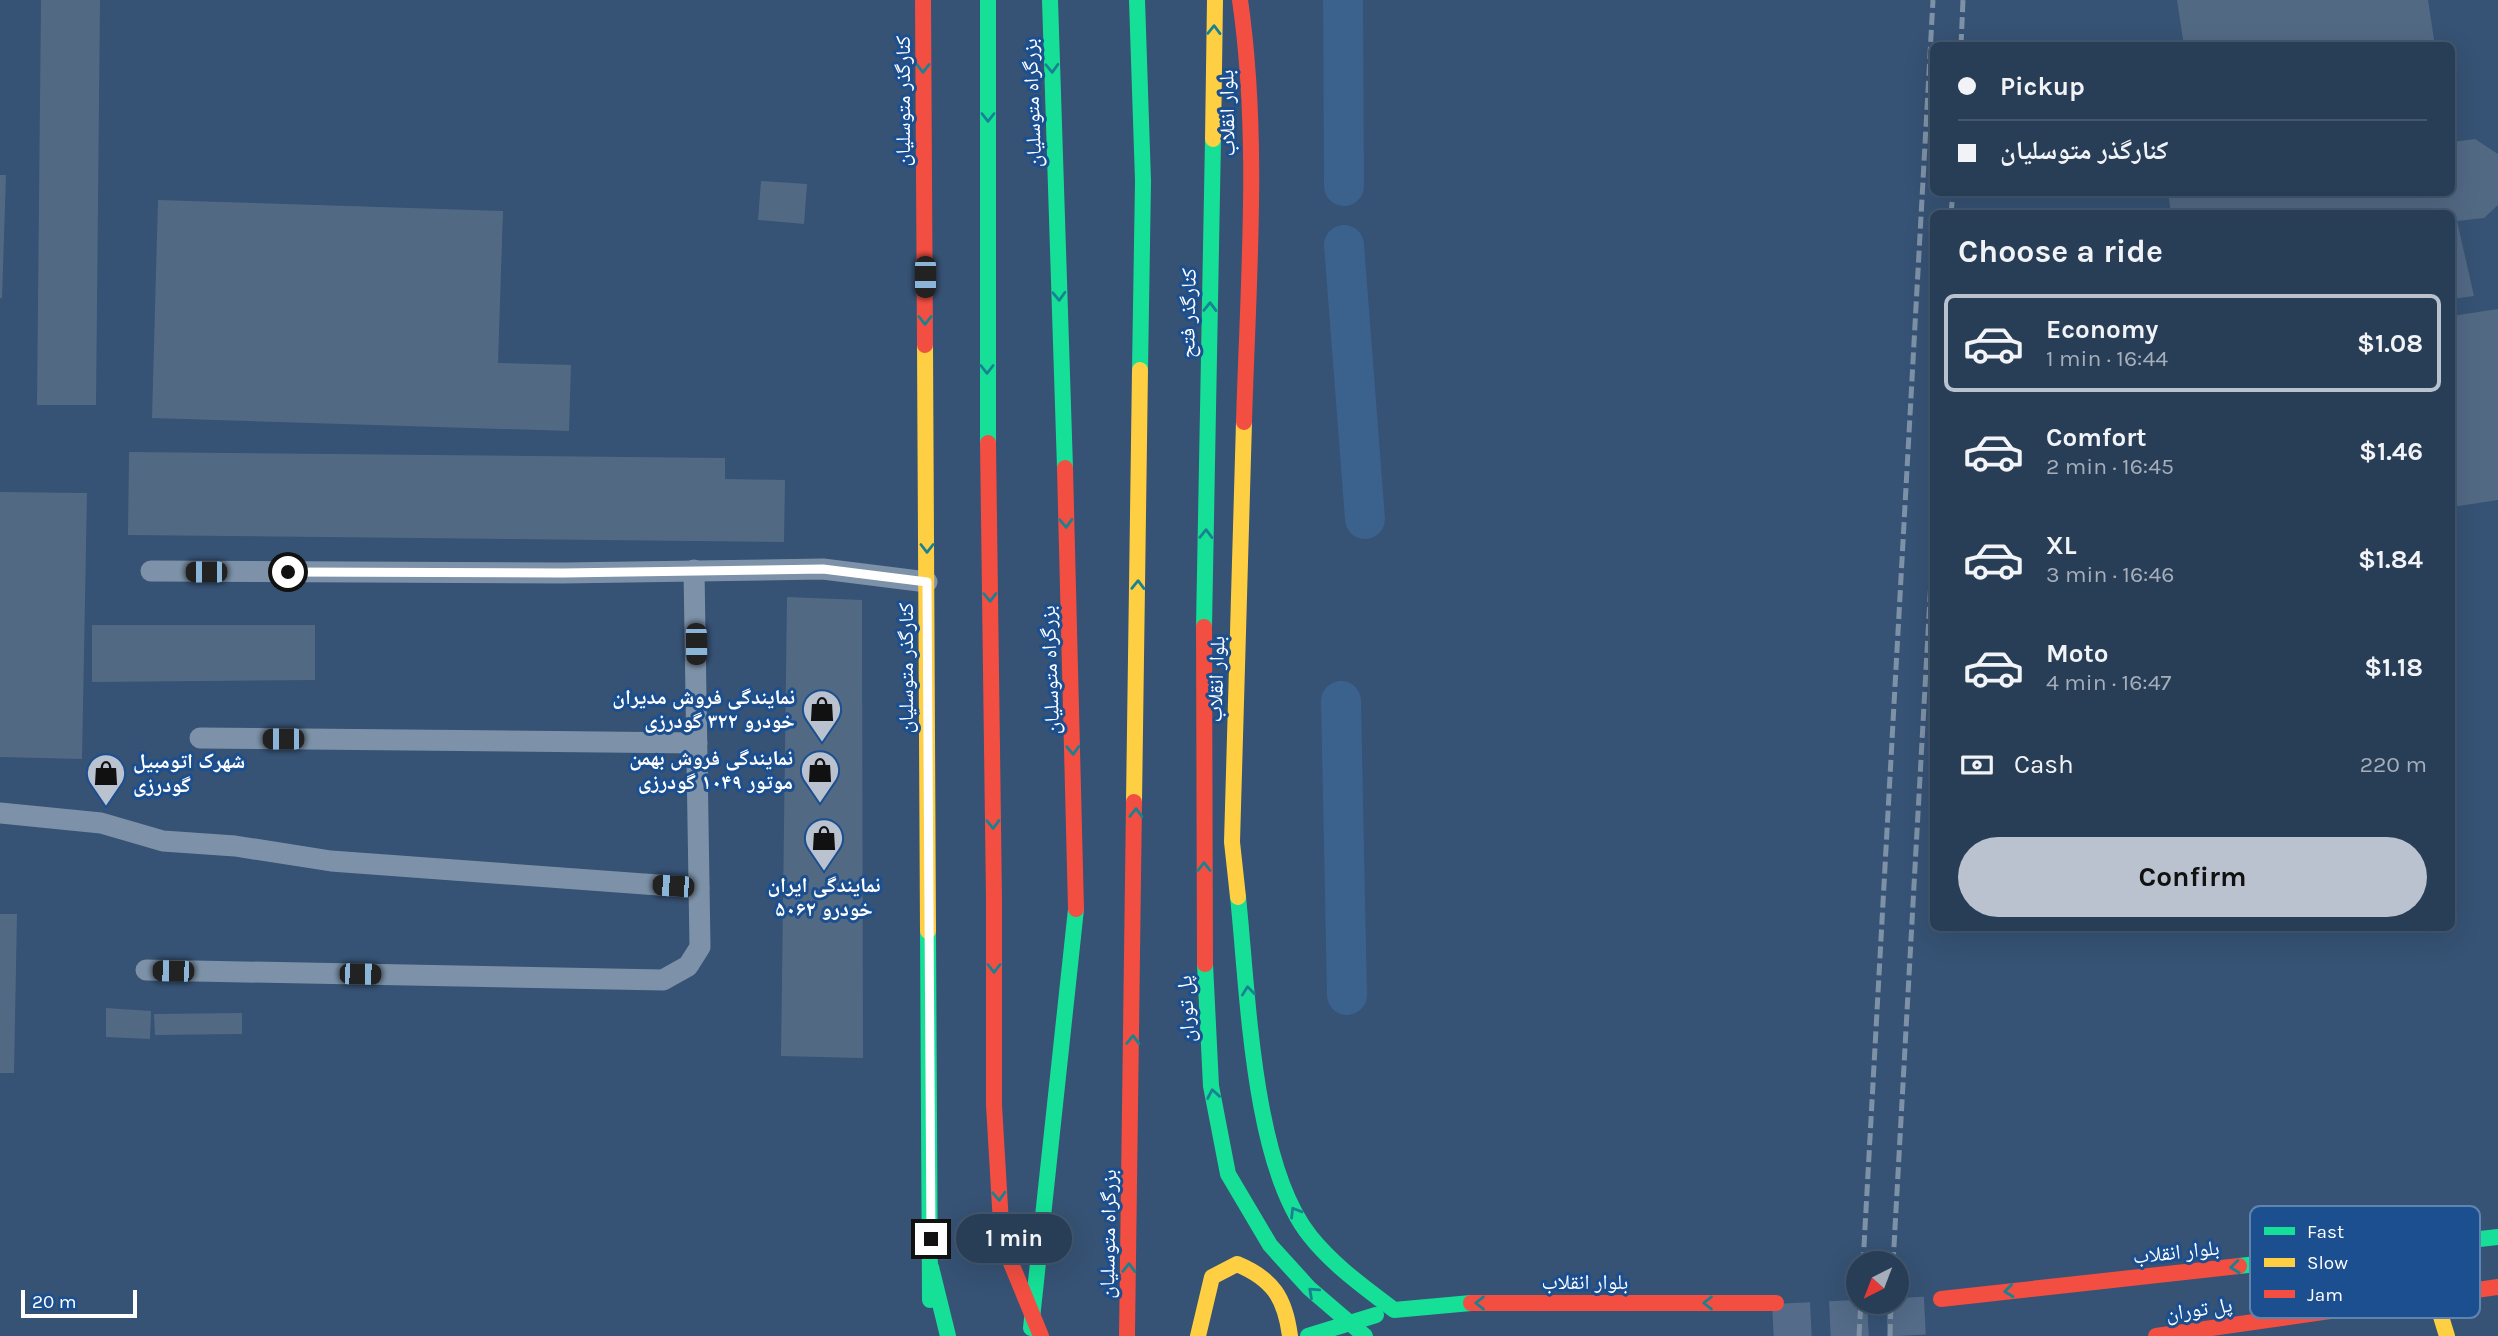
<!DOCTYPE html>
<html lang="en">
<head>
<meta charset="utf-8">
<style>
	:root { --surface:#283e57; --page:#344961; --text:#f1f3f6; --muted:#a5aeba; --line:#44576d; --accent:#b9c2ce }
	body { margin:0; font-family:Karla,"Noto Naskh Arabic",sans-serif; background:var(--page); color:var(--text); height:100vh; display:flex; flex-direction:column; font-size:26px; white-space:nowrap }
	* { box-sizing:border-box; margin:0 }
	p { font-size:23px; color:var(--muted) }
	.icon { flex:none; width:38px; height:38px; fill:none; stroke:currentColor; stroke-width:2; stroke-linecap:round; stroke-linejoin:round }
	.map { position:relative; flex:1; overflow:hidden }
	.details { position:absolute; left:1930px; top:210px; width:525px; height:721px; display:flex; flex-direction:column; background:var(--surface); border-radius:10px; box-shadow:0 7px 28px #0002,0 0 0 2px var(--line) }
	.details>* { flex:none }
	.top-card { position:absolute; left:1930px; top:42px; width:525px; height:154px; border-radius:10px; box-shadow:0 7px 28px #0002,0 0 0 2px var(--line); display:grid; align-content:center; height:154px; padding:0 28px; background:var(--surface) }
	.needle { width:46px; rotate:222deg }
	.fabs { position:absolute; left:1846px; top:1251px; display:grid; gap:14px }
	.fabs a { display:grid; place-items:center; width:63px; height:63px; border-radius:50%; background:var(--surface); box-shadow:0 7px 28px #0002,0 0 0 2px var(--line); font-size:35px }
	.scale { position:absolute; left:21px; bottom:18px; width:116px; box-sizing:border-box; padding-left:7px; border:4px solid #fff; border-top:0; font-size:19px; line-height:24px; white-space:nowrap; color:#fff; -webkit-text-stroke:5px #1b4f8f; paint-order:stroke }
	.end { position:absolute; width:32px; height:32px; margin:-16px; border:9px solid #fff; background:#111; box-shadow:0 0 0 4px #111 }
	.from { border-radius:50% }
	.bubble { position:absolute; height:49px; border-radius:24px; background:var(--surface); box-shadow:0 7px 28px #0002,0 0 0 2px var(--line); font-size:23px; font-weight:700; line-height:49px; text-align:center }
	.car { position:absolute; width:21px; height:42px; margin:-21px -10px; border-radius:9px; box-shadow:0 0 5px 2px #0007; background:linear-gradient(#222 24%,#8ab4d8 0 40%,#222 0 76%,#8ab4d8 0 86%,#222 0) }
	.top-card b { display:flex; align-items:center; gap:24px; height:66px; font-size:26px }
	.top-card b+b { border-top:2px solid var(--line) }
	.top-card i { width:18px; height:18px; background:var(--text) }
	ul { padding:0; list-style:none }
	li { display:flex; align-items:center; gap:21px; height:98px; margin:0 14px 10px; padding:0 14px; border:4px solid transparent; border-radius:10px }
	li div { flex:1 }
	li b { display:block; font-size:26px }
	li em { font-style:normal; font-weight:700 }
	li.selected { border-color:var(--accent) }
	li>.icon { width:63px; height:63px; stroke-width:1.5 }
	h2 { padding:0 28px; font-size:32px; line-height:84px }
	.pay { display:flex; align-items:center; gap:18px; height:77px; padding:0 28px; font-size:26px }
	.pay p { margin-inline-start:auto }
	.action { display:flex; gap:14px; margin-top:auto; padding:14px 28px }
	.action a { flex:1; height:80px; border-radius:42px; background:var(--accent); color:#111; font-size:28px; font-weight:700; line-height:80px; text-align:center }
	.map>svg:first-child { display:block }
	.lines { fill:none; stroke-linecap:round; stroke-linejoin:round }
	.canal { stroke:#3b618d; stroke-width:40 }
	.building { fill:#526984 }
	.secondary-tunnel { stroke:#546c89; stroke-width:38; stroke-dasharray:38 19; stroke-linecap:butt }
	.lane { stroke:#7d92a8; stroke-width:21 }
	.fast { stroke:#16e098; stroke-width:16 }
	.slow { stroke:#ffcf43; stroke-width:16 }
	.jam { stroke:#f24e42; stroke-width:16 }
	.rail { stroke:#7e92a7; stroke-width:5; stroke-dasharray:12 5; stroke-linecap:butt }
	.fast-bridge { stroke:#16e098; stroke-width:16 }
	.jam-bridge { stroke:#f24e42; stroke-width:16 }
	.oneway { stroke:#198292 }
	.route { stroke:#fff; stroke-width:9 }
	.labels { text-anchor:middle; stroke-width:6; stroke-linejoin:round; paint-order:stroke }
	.street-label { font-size:21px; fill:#fff; stroke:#1b4f8f }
	.poi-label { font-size:21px; font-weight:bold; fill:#fff; stroke:#1b4f8f; text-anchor:end }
	.key { fill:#1b4f8f; stroke:#5f84b1; stroke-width:2 }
	.key-label { font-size:19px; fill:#fff }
</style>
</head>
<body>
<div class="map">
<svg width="2498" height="1336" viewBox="0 0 2498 1336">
	<rect width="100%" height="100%" fill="#365274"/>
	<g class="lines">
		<g class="canal">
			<path d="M 1343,0 L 1344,186"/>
			<path d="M 1344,245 L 1365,519"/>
			<path d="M 1341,701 L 1347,995"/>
		</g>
	</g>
	<g class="building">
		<path d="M 41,0 L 100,0 L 96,405 L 37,405 Z"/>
		<path d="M 2177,0 L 2428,0 L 2435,46 L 2184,46 Z"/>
		<path d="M 2475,139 L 2498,154 L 2498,205 L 2484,218 L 2457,221 L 2474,296 L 2452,299 L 2452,214 L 2171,214 L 2168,192 L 2452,192 L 2452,142 Z"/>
		<path d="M 0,175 L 6,175 L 2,298 L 0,298 Z"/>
		<path d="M 761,181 L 807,184 L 804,224 L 758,220 Z"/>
		<path d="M 158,200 L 503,211 L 498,363 L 571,365 L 569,431 L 152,418 Z"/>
		<path d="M 2498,309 L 2498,500 L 2452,507 L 2452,316 Z"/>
		<path d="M 129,452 L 725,458 L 725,479 L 785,480 L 784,542 L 128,535 Z"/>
		<path d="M 0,492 L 87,493 L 82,759 L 0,757 Z"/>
		<path d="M 787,597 L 862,600 L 863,1058 L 781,1056 Z"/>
		<path d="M 92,625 L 315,625 L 315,680 L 92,682 Z"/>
		<path d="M 0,914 L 17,914 L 14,1073 L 0,1073 Z"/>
		<path d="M 106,1008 L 151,1011 L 150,1039 L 106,1037 Z"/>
		<path d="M 242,1013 L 242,1034 L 155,1035 L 154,1014 Z"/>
	</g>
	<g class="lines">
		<path class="secondary-tunnel" d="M 1773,1323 L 1938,1315"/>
		<g class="lane">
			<path d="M 151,571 L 563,573 L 823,569 L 927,582"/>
			<path d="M 200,738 L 697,743"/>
			<path d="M 0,813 L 101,823 L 163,841 L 235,846 L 331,861 L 699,888"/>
			<path d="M 146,970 L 663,980 L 688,966 L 700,947 L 694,570"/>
		</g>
		<g class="fast">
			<path d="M 1050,0 L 1065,468"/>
			<path d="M 1137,0 L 1143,181 L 1140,370"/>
			<path d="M 988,443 L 988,0"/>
			<path d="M 1204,627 L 1213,139"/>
			<path d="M 1238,897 C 1248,990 1252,1164 1310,1236 C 1334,1266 1364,1287 1394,1310 L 1471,1303"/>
			<path d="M 928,931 L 930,1300"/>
			<path d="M 2239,1266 L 2498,1237"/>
			<path d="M 931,1267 L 948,1336"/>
			<path d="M 1031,1328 L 1076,909"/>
			<path d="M 1308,1336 L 1376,1315"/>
		</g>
		<g class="slow">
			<path d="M 1213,139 L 1215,0"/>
			<path d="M 925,345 L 928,931"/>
			<path d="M 1134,802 L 1140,370"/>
			<path d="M 1238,897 L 1232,842 L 1244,422"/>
			<path d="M 2426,1246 L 2427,1271 L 2447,1336"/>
			<path d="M 1198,1336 L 1212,1277 L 1237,1264 C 1273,1279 1285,1298 1290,1336"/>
		</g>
		<g class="jam">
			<path d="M 923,0 L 925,345"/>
			<path d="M 1240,0 C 1260,138 1248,282 1244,422"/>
			<path d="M 988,443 L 994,900"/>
			<path d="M 1065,468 L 1076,909"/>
			<path d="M 1941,1299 L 2239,1266"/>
			<path d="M 1471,1303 L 1776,1303"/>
			<path d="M 1127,1336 L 1134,802"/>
		</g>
		<g class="rail">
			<path d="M 1961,46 L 1963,0"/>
			<path d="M 1951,214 L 1953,192"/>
			<path d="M 1863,1264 L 1933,0"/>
			<path d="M 1893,1264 L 1934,525"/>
			<path d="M 1859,1336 L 1861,1302"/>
			<path d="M 1890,1336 L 1891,1302"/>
		</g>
		<path class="fast-bridge" d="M 1205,964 L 1211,1086 L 1228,1174 L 1270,1245 L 1309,1288 L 1365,1336"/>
		<g class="jam-bridge">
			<path d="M 1204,627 L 1205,964"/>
			<path d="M 994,900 L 994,1105 L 1002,1241 L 1041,1336"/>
			<path d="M 2156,1336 L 2498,1287"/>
		</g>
	</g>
	<defs><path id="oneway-chevron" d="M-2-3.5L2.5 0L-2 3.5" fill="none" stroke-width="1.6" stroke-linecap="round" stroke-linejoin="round" transform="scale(1.75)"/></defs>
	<g class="oneway">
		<use href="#oneway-chevron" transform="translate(1214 30) rotate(-89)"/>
		<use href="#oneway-chevron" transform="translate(923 68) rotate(90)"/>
		<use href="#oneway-chevron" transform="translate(1052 68) rotate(88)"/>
		<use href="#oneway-chevron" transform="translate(988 117) rotate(90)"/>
		<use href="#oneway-chevron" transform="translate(1059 296) rotate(88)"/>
		<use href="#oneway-chevron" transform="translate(1210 307) rotate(-89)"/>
		<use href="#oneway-chevron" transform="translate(925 320) rotate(90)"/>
		<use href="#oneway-chevron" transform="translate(987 369) rotate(90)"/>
		<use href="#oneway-chevron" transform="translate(1066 523) rotate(88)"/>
		<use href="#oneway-chevron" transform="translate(1206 534) rotate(-89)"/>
		<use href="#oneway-chevron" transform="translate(927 548) rotate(90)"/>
		<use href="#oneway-chevron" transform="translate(1138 585) rotate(-89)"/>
		<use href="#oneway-chevron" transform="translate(990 597) rotate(89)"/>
		<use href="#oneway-chevron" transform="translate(1073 750) rotate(88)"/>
		<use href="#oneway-chevron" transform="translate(1136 813) rotate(-89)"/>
		<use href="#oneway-chevron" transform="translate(993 824) rotate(89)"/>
		<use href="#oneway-chevron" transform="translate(1204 867) rotate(-90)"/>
		<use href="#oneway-chevron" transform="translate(994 968) rotate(90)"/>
		<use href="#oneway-chevron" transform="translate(1248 991) rotate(-96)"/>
		<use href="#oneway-chevron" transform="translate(1133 1040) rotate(-89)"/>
		<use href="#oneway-chevron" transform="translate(1213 1094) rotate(-100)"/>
		<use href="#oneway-chevron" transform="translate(999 1196) rotate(87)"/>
		<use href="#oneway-chevron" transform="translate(1295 1212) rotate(-121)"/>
		<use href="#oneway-chevron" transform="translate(2235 1267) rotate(174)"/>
		<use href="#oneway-chevron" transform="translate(1129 1268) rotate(-89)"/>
		<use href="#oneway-chevron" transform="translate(2009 1291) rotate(174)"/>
		<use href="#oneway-chevron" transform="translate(1313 1292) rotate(-138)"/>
		<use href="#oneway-chevron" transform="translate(1480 1303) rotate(180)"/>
		<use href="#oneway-chevron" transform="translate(1708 1303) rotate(180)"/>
	</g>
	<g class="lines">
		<path class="route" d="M 288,572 L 563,573 L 823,569 L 927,582 L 931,1239"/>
	</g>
	<defs>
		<g id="shop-pin" transform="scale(2.0125)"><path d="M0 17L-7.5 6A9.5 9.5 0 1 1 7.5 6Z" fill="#b9c2ce" stroke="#1b4f8f"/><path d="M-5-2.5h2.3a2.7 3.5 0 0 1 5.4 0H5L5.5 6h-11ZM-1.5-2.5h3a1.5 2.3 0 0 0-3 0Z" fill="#111"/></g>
	</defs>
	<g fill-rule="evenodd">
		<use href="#shop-pin" x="822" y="709"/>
		<use href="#shop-pin" x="820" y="770"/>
		<use href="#shop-pin" x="106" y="773"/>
		<use href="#shop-pin" x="824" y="838"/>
	</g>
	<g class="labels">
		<g class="street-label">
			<text transform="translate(903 101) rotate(-90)" y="7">کنارگذر متوسلیان</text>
			<text transform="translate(1032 103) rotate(-92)" y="7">بزرگراه متوسلیان</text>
			<text transform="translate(1227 113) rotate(-91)" y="7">بلوار انقلاب</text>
			<text transform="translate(1188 313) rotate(-89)" y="7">کنارگذر فتح</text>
			<text transform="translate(906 668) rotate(-90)" y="7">کنارگذر متوسلیان</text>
			<text transform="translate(1050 670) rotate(-92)" y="7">بزرگراه متوسلیان</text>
			<text transform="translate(1216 679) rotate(-88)" y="7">بلوار انقلاب</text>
			<text transform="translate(1186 1009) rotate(-93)" y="7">پل توران</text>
			<text transform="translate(1108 1234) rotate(-89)" y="7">بزرگراه متوسلیان</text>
			<text transform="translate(2176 1252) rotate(-6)" y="7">بلوار انقلاب</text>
			<text x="1585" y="1289">بلوار انقلاب</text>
			<text transform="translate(2199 1309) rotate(-8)" y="7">پل توران</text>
		</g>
		<g class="poi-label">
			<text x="795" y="704">نمایندگی فروش مدیران<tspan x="795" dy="24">خودرو ۳۲۲ گودرزی</tspan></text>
			<text x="793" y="765">نمایندگی فروش بهمن<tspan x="793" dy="24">موتور ۱۰۴۹ گودرزی</tspan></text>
			<text x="133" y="768" text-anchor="start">شهرک اتومبیل<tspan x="133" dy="24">گودرزی</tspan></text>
			<text x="824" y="892" text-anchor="middle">نمایندگی ایران<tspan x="824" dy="24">خودرو ۵۰۶۲</tspan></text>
		</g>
	</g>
	<rect x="2250" y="1206" width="230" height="112" rx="10" class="key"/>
	<rect x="2264" y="1227" width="31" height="8" fill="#16e098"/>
	<rect x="2264" y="1258" width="31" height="9" fill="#ffcf43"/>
	<rect x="2264" y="1290" width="31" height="8" fill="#f24e42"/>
	<g class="key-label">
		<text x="2307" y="1238">Fast</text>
		<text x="2307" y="1269">Slow</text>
		<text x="2307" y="1301">Jam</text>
	</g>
</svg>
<div class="fabs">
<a><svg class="needle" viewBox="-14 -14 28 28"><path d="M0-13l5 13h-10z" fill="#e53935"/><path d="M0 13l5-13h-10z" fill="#a5aeba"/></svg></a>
</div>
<div class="scale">20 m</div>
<i class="end from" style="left:288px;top:572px"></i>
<i class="end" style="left:931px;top:1239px"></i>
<div class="bubble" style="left:956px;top:1214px;width:116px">1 min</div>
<i class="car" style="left:925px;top:277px;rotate:180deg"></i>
<i class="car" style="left:206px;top:572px;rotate:270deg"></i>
<i class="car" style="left:696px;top:644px;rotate:179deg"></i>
<i class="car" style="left:283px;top:739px;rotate:270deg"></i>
<i class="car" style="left:673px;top:886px;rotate:274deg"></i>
<i class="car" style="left:173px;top:971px;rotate:271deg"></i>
<i class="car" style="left:360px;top:974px;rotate:91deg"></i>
<div class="top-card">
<b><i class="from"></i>Pickup</b>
<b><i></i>کنارگذر متوسلیان</b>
</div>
<section class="details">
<h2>Choose a ride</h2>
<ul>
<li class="selected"><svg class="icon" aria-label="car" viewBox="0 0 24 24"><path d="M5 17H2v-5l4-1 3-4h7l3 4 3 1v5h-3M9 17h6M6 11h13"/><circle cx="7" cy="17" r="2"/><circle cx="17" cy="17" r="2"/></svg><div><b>Economy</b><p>1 min · 16:44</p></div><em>$1.08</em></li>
<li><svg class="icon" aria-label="car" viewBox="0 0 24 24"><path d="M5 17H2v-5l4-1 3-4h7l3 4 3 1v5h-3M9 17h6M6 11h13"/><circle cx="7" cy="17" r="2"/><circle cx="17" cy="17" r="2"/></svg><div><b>Comfort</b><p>2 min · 16:45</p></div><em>$1.46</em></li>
<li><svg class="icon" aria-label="car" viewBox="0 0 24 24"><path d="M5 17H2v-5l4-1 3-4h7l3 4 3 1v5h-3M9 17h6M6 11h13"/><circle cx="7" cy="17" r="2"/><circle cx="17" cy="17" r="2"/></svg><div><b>XL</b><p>3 min · 16:46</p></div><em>$1.84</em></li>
<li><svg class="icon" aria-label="car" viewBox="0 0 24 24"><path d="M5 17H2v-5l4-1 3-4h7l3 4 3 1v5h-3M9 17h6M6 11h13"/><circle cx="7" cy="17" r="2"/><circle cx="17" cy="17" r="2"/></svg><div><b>Moto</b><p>4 min · 16:47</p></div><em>$1.18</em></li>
</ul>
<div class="pay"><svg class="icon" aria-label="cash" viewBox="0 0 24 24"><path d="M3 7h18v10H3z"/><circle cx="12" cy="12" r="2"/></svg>Cash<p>220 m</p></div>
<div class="action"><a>Confirm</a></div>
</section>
</div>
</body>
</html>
